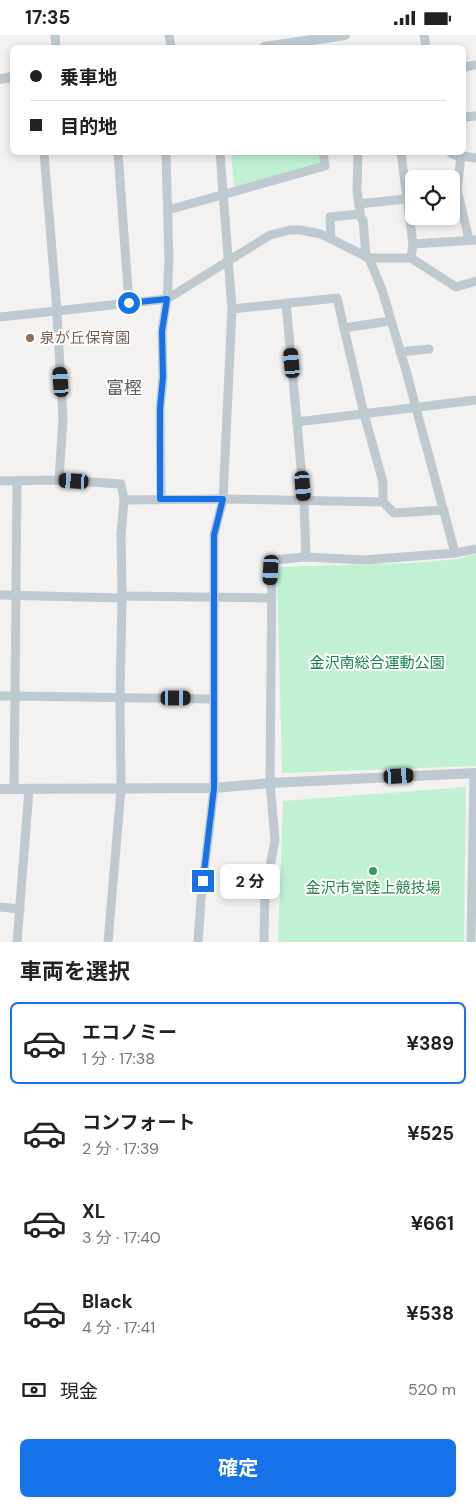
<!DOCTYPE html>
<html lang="ja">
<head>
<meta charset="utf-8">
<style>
	:root { --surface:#fff; --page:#f6f6f6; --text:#222; --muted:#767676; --line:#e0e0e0; --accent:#1672e9 }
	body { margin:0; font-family:"DM Sans","Noto Sans JP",sans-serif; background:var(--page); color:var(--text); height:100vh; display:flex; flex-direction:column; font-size:19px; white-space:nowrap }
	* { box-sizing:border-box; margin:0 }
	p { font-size:16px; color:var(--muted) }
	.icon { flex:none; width:28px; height:28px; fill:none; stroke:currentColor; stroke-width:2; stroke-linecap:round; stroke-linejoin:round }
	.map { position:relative; height:907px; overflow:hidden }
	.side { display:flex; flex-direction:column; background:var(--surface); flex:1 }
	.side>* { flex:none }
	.top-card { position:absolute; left:10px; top:10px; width:456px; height:110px; border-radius:8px; box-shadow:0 2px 8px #0003; display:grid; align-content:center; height:110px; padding:0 20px; background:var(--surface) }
	.buttons { position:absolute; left:405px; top:135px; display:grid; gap:10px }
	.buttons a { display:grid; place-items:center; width:55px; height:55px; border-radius:8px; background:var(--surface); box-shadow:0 2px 8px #0003; font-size:25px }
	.end { position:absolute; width:22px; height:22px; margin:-11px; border:6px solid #1672e9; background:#fff; box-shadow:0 0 0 2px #fff }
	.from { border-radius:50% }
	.bubble { position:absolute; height:35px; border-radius:8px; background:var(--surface); box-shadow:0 2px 8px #0003; font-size:16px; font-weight:700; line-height:35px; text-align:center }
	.car { position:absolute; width:15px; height:30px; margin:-15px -8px; border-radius:6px; box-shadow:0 0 4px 1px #0007; background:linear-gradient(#222 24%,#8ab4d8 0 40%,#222 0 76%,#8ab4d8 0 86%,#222 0) }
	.top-card b { display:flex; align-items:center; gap:18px; height:48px; font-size:19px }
	.top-card b+b { border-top:1px solid var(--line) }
	.top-card i { width:12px; height:12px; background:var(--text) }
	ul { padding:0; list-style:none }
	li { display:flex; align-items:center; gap:15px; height:82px; margin:0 10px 8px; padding:0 10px; border:2px solid transparent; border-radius:8px }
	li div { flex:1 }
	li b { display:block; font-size:19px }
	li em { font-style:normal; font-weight:700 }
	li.on { border-color:var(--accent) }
	li>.icon { width:45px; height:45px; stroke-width:1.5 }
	h2 { padding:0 20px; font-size:22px; line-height:60px }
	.pay { display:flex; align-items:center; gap:12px; height:55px; padding:0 20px; font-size:19px }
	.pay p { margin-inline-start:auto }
	.cta { display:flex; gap:10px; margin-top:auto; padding:10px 20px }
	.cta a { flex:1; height:58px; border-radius:8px; background:var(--accent); color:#fff; font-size:20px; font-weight:700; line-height:58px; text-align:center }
	.status { display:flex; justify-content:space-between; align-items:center; height:35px; padding:0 25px; background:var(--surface); direction:ltr }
	.status svg { height:14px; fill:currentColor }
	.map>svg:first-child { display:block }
	.green { fill:#c0f1d3 }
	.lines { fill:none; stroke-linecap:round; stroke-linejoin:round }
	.minor { stroke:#bfc9d0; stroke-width:9 }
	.tertiary { stroke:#bfc9d0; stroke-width:10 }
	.route { stroke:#1672e9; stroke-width:6 }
	.education-dot { fill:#8d6e63; stroke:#fff; stroke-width:2 }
	.leisure-dot { fill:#2e9e5b; stroke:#fff; stroke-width:2 }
	.labels { text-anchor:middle; stroke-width:4; stroke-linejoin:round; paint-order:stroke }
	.education-label { font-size:15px; fill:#785e54; stroke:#fff; text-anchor:start }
	.park-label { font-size:15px; fill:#16844d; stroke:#fff }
	.leisure-label { font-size:15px; fill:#27864d; stroke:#fff }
	.quarter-label { font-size:18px; fill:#5e6266; stroke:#fff }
</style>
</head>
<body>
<div class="status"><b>17:35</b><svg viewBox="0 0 49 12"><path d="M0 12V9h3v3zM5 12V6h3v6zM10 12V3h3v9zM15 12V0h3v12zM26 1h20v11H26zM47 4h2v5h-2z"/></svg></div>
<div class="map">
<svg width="476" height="907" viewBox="0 0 476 907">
	<rect width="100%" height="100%" fill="#f4f1f1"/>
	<g class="green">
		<path d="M 231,118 L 318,118 L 320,129 L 234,152 Z"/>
		<path d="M 476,519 L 476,731 L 282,738 L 277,532 L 412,528 L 458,524 Z"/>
		<path d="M 466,752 L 464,907 L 278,907 L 283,766 Z"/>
	</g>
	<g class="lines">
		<g class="minor">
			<path d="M 55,0 L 56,12"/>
			<path d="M 169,0 L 171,12"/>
			<path d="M 424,0 L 426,12"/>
			<path d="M 464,32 L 476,30"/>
			<path d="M 464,82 L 476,81"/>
			<path d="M 44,118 L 56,264 L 63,383 L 59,445"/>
			<path d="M 118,118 L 129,268"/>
			<path d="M 358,118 L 357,156 L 361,183 L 363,185 L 366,222"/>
			<path d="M 401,118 L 413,209"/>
			<path d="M 451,118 L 454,120 L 476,123"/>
			<path d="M 457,155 L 469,204"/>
			<path d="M 451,156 L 457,155 L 461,121"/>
			<path d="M 359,169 L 414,163"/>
			<path d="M 168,175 L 325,131 L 323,118"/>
			<path d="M 331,204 L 330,182 L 360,179"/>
			<path d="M 369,223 L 382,255 L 405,332 L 455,518"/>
			<path d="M 411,223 L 413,209 L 476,205"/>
			<path d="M 286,268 L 297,387"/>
			<path d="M 232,274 L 337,263 L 364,379 L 383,447 L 383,467"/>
			<path d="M 0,282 L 167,264 L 270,200 L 290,195 L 300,195 L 321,199 L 369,223 L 411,223 L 456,252 L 476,246"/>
			<path d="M 344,293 L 390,286"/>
			<path d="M 400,317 L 429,314"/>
			<path d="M 0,446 L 59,445 L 121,449 L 124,465 L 121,499 L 122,563 L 0,560"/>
			<path d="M 161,464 L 160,374 L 163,342 L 162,296 L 167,264 L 169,226 L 166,118"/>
			<path d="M 124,465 L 223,464 L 383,467 L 394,478 L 444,475"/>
			<path d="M 306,522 L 304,467 L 297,387 L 476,365"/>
			<path d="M 123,561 L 271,563"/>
			<path d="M 0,661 L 15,661 L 17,446"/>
			<path d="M 14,754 L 15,661 L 213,664"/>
			<path d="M 0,872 L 20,874"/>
			<path d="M 17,907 L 29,754"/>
			<path d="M 108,907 L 121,754 L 120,663 L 122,563"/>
			<path d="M 198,907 L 201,864 L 214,753 L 214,500 L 223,464 L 232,274 L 220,118"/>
			<path d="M 264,907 L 265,858 L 275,805 L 270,748 L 272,525 L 306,522 L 364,525 L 455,518 L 476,514"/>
			<path d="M 471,907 L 474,739"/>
		</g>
		<g class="tertiary">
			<path d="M 264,12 L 345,0"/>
			<path d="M 0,44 L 12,42"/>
			<path d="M 0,754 L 214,753 L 270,748 L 476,738"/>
		</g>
	</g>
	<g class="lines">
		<path class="route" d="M 129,268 L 167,264 L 162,296 L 163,342 L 160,374 L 160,464 L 223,464 L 214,500 L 214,753 L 203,846"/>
	</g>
	<circle class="education-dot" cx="30" cy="303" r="5"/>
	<circle class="leisure-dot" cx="373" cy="836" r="5"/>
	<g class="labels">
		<g class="education-label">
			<text x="40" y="308">泉が丘保育園</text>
		</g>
		<g class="park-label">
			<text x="377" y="633">金沢南総合運動公園</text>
		</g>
		<g class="leisure-label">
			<text x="373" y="858">金沢市営陸上競技場</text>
		</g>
		<g class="quarter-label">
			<text x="124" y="359">富樫</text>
		</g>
	</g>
</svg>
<div class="buttons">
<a><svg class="icon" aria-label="locate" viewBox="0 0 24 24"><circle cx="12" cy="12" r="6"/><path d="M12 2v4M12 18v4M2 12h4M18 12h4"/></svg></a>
</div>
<i class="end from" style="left:129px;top:268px"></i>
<i class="end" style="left:203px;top:846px"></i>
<div class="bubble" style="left:220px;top:829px;width:60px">2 分</div>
<i class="car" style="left:292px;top:328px;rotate:355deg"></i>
<i class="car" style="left:61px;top:347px;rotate:356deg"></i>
<i class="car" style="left:74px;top:446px;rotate:273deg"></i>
<i class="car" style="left:303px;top:451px;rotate:175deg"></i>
<i class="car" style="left:271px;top:535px;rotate:183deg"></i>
<i class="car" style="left:176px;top:663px;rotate:90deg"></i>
<i class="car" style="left:399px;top:741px;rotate:87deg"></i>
<div class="top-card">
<b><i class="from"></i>乗車地</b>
<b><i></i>目的地</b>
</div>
</div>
<section class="side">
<h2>車両を選択</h2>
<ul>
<li class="on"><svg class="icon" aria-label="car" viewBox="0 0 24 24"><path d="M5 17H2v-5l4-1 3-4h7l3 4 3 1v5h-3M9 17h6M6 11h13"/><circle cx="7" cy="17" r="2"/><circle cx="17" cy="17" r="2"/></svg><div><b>エコノミー</b><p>1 分 · 17:38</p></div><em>¥389</em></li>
<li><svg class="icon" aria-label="car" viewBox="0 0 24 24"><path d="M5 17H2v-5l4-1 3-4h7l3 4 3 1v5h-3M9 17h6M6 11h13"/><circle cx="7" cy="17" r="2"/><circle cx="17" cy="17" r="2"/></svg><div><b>コンフォート</b><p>2 分 · 17:39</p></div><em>¥525</em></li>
<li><svg class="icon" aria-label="car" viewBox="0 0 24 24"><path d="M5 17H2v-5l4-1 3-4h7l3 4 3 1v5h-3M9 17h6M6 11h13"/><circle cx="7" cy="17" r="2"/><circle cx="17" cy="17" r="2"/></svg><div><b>XL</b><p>3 分 · 17:40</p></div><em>¥661</em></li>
<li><svg class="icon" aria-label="car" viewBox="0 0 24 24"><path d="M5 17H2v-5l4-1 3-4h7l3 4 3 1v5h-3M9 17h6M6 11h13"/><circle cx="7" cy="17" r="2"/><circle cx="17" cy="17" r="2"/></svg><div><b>Black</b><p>4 分 · 17:41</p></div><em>¥538</em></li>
</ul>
<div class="pay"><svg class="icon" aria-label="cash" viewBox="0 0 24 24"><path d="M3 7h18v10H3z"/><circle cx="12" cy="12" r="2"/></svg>現金<p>520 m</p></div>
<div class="cta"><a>確定</a></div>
</section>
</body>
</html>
